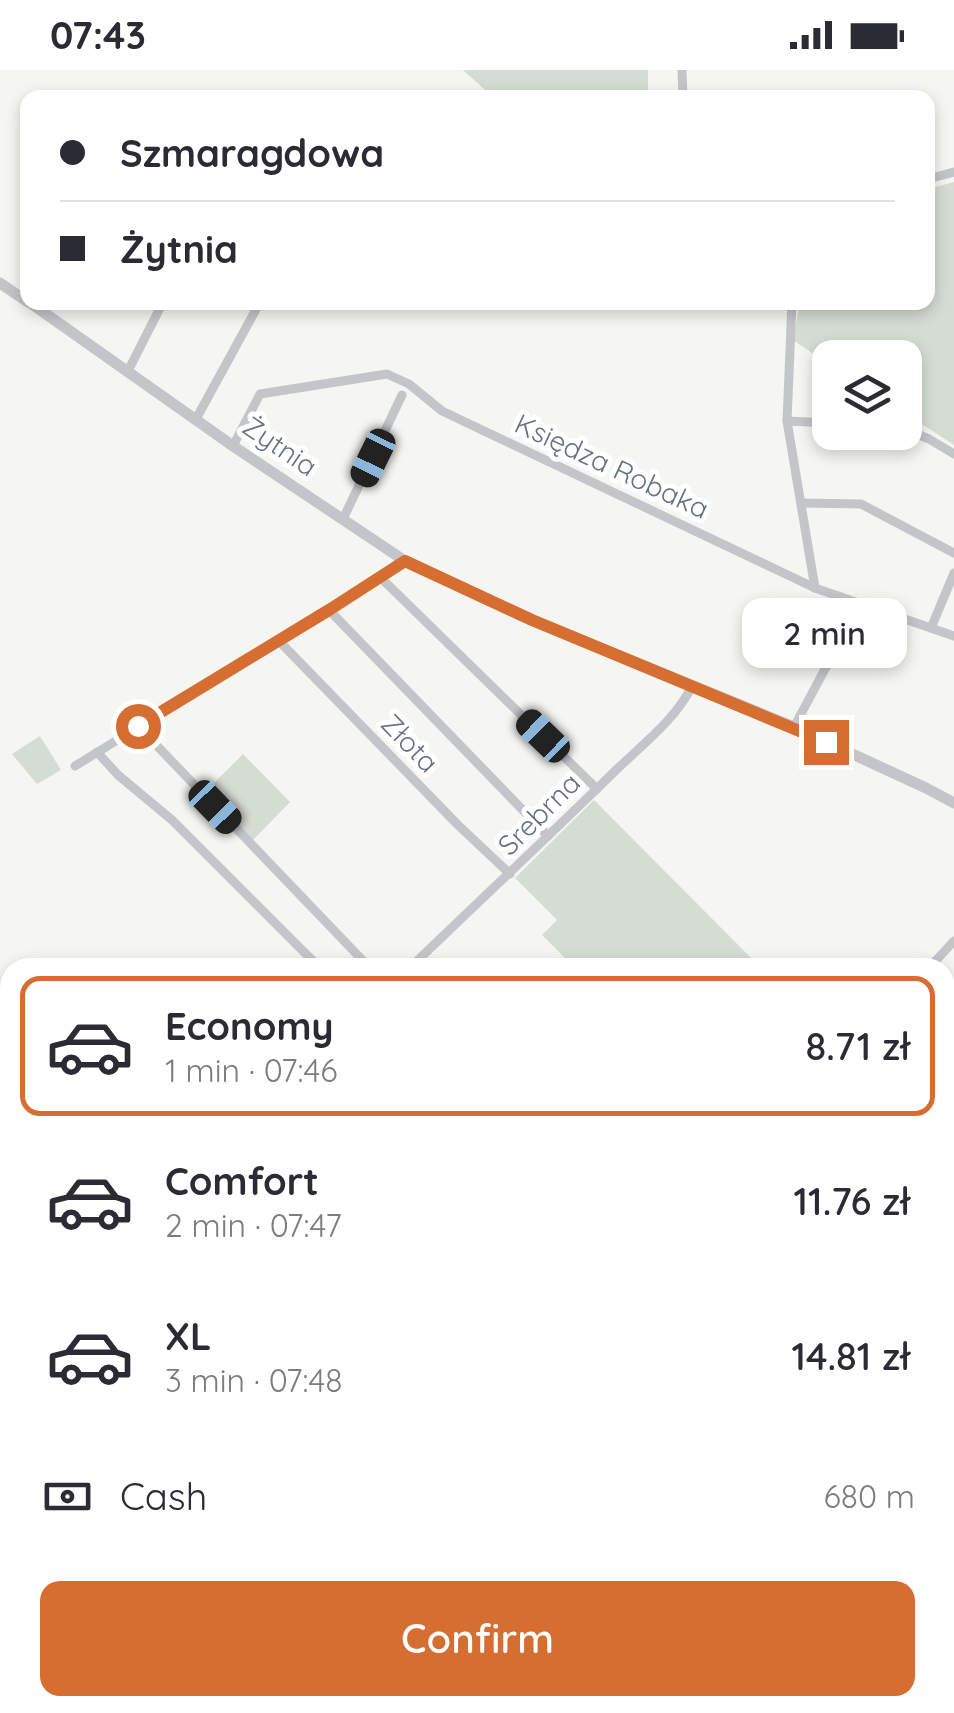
<!DOCTYPE html>
<html lang="en">
<head>
<meta charset="utf-8">
<style>
	:root { --surface:#fff; --page:#f2f2f3; --text:#2b2b33; --muted:#7c7c81; --line:#e1e1e2; --accent:#d66d31 }
	body { margin:0; font-family:Quicksand,sans-serif; background:var(--page); color:var(--text); height:100vh; display:flex; flex-direction:column; font-size:38px; white-space:nowrap }
	* { box-sizing:border-box; margin:0 }
	p { font-size:32px; color:var(--muted) }
	.icon { flex:none; width:55px; height:55px; fill:none; stroke:currentColor; stroke-width:2; stroke-linecap:round; stroke-linejoin:round }
	.map { position:relative; flex:1; overflow:hidden }
	.details { position:absolute; left:0px; top:888px; width:955px; height:758px; display:flex; flex-direction:column; background:var(--surface); border-radius:30px 30px 0 0; box-shadow:0 5px 15px #0003 }
	.details>* { flex:none }
	.guide { position:absolute; left:20px; top:20px; width:915px; height:220px; border-radius:20px; box-shadow:0 5px 15px #0003; display:grid; align-content:center; height:220px; padding:0 40px; background:var(--surface) }
	.controls { position:absolute; left:812px; top:270px; display:grid; gap:20px }
	.controls a { display:grid; place-items:center; width:110px; height:110px; border-radius:20px; background:var(--surface); box-shadow:0 5px 15px #0003; font-size:50px }
	.end { position:absolute; width:45px; height:45px; margin:-22px; border:12px solid #d66d31; background:#fff; box-shadow:0 0 0 5px #fff }
	.from { border-radius:50% }
	.bubble { position:absolute; height:70px; border-radius:20px; background:var(--surface); box-shadow:0 5px 15px #0003; font-size:32px; font-weight:600; line-height:70px; text-align:center }
	.car { position:absolute; width:30px; height:60px; margin:-30px -15px; border-radius:12px; box-shadow:0 0 8px 2px #0007; background:linear-gradient(#222 24%,#8ab4d8 0 40%,#222 0 76%,#8ab4d8 0 86%,#222 0) }
	.guide b { display:flex; align-items:center; gap:35px; height:95px; font-size:38px }
	.guide b+b { border-top:2px solid var(--line) }
	.guide i { width:25px; height:25px; background:var(--text) }
	ul { padding:18px 0 0; list-style:none }
	li { display:flex; align-items:center; gap:30px; height:140px; margin:0 20px 15px; padding:0 20px; border:5px solid transparent; border-radius:20px }
	li div { flex:1 }
	li b { display:block; font-size:38px }
	li em { font-style:normal; font-weight:600 }
	li.selected { border-color:var(--accent) }
	li>.icon { width:90px; height:90px; stroke-width:1.5 }
	.pay { display:flex; align-items:center; gap:25px; height:110px; padding:0 40px; font-size:38px }
	.pay p { margin-inline-start:auto }
	.primary-button { display:flex; gap:20px; margin-top:auto; padding:20px 40px }
	.primary-button a { flex:1; height:115px; border-radius:20px; background:var(--accent); color:#fff; font-size:40px; font-weight:600; line-height:115px; text-align:center }
	.status { display:flex; justify-content:space-between; align-items:center; height:70px; padding:0 50px; background:var(--surface); direction:ltr }
	.status svg { height:28px; fill:currentColor }
	.map>svg:first-child { display:block }
	.green { fill:#d5dcd3 }
	.lines { fill:none; stroke-linecap:round; stroke-linejoin:round }
	.minor { stroke:#c3c5c9; stroke-width:9 }
	.tertiary { stroke:#c3c5c9; stroke-width:11 }
	.route { stroke:#d66d31; stroke-width:12 }
	.labels { text-anchor:middle; stroke-width:10; stroke-linejoin:round; paint-order:stroke }
	.street-label { font-size:28px; fill:#667181; stroke:#fff }
</style>
</head>
<body>
<div class="status"><b>07:43</b><svg viewBox="0 0 49 12"><path d="M0 12V9h3v3zM5 12V6h3v6zM10 12V3h3v9zM15 12V0h3v12zM26 1h20v11H26zM47 4h2v5h-2z"/></svg></div>
<div class="map">
<svg width="954" height="1643" viewBox="0 0 954 1643">
	<rect width="100%" height="100%" fill="#f5f5f2"/>
	<g class="green">
		<path d="M 463,0 L 648,0 L 648,27 L 493,27 Z"/>
		<path d="M 954,112 L 954,375 L 905,343 L 905,288 L 830,288 L 830,295 L 793,270 L 800,233 L 928,232 L 928,119 Z"/>
		<path d="M 40,666 L 61,700 L 37,714 L 12,684 Z"/>
		<path d="M 243,684 L 290,732 L 252,771 L 205,722 Z"/>
		<path d="M 594,730 L 760,897 L 574,897 L 542,865 L 557,850 L 515,808 Z"/>
		<path d="M 952,1586 L 954,1588 L 954,1638 L 948,1643 L 834,1643 L 842,1635 L 945,1635 L 945,1592 Z"/>
	</g>
	<g class="lines">
		<g class="minor">
			<path d="M 682,0 L 683,28"/>
			<path d="M 928,109 L 954,102"/>
			<path d="M 792,232 L 787,351 L 815,518"/>
			<path d="M 128,301 L 163,232"/>
			<path d="M 196,349 L 260,232"/>
			<path d="M 787,351 L 830,353"/>
			<path d="M 905,359 L 929,369 L 954,384"/>
			<path d="M 233,376 L 260,324 L 387,304 L 409,314 L 442,341 L 815,518 L 954,566"/>
			<path d="M 802,433 L 861,434 L 954,483"/>
			<path d="M 343,449 L 402,325"/>
			<path d="M 380,507 L 597,719"/>
			<path d="M 329,540 L 548,766"/>
			<path d="M 931,558 L 954,503"/>
			<path d="M 279,571 L 458,755 L 510,804"/>
			<path d="M 138,656 L 370,898"/>
			<path d="M 794,657 L 825,599 L 868,535"/>
			<path d="M 97,682 L 118,705 L 172,750 L 320,898"/>
			<path d="M 75,696 L 329,540 L 405,491"/>
			<path d="M 410,898 C 478,832 548,767 615,701 C 642,675 676,649 692,616"/>
			<path d="M 929,898 L 954,871"/>
			<path d="M 0,943 L 10,953"/>
			<path d="M 945,957 L 954,966"/>
			<path d="M 945,1099 L 954,1108"/>
			<path d="M 945,1248 L 954,1257"/>
			<path d="M 945,1302 L 954,1293"/>
			<path d="M 945,1339 L 954,1421"/>
			<path d="M 945,1465 L 954,1463"/>
			<path d="M 945,1527 L 954,1519"/>
			<path d="M 364,1635 L 372,1643"/>
			<path d="M 604,1643 L 612,1635"/>
			<path d="M 824,1643 L 832,1635"/>
		</g>
		<g class="tertiary">
			<path d="M 0,213 L 28,232"/>
			<path d="M 29,232 L 233,376 L 405,491 L 532,550 L 794,657 L 926,718 L 954,733"/>
		</g>
	</g>
	<g class="lines">
		<path class="route" d="M 138,656 L 329,540 L 405,491 L 532,550 L 826,672"/>
	</g>
	<g class="labels">
		<g class="street-label">
			<text transform="translate(280 376) rotate(34)" y="10">Żytnia</text>
			<text transform="translate(612 396) rotate(25)" y="10">Księdza Robaka</text>
			<text transform="translate(410 673) rotate(46)" y="10">Złota</text>
			<text transform="translate(539 744) rotate(-45)" y="10">Srebrna</text>
		</g>
	</g>
</svg>
<div class="controls">
<a><svg class="icon" aria-label="layers" viewBox="0 0 24 24"><path d="M12 4l9 5-9 5-9-5zM3 14l9 5 9-5"/></svg></a>
</div>
<i class="end from" style="left:138px;top:656px"></i>
<i class="end" style="left:826px;top:672px"></i>
<div class="bubble" style="left:742px;top:528px;width:165px">2 min</div>
<i class="car" style="left:373px;top:388px;rotate:206deg"></i>
<i class="car" style="left:543px;top:666px;rotate:314deg"></i>
<i class="car" style="left:215px;top:737px;rotate:136deg"></i>
<div class="guide">
<b><i class="from"></i>Szmaragdowa</b>
<b><i></i>Żytnia</b>
</div>
<section class="details">
<ul>
<li class="selected"><svg class="icon" aria-label="car" viewBox="0 0 24 24"><path d="M5 17H2v-5l4-1 3-4h7l3 4 3 1v5h-3M9 17h6M6 11h13"/><circle cx="7" cy="17" r="2"/><circle cx="17" cy="17" r="2"/></svg><div><b>Economy</b><p>1 min · 07:46</p></div><em>8.71 zł</em></li>
<li><svg class="icon" aria-label="car" viewBox="0 0 24 24"><path d="M5 17H2v-5l4-1 3-4h7l3 4 3 1v5h-3M9 17h6M6 11h13"/><circle cx="7" cy="17" r="2"/><circle cx="17" cy="17" r="2"/></svg><div><b>Comfort</b><p>2 min · 07:47</p></div><em>11.76 zł</em></li>
<li><svg class="icon" aria-label="car" viewBox="0 0 24 24"><path d="M5 17H2v-5l4-1 3-4h7l3 4 3 1v5h-3M9 17h6M6 11h13"/><circle cx="7" cy="17" r="2"/><circle cx="17" cy="17" r="2"/></svg><div><b>XL</b><p>3 min · 07:48</p></div><em>14.81 zł</em></li>
</ul>
<div class="pay"><svg class="icon" aria-label="cash" viewBox="0 0 24 24"><path d="M3 7h18v10H3z"/><circle cx="12" cy="12" r="2"/></svg>Cash<p>680 m</p></div>
<div class="primary-button"><a>Confirm</a></div>
</section>
</div>
</body>
</html>
